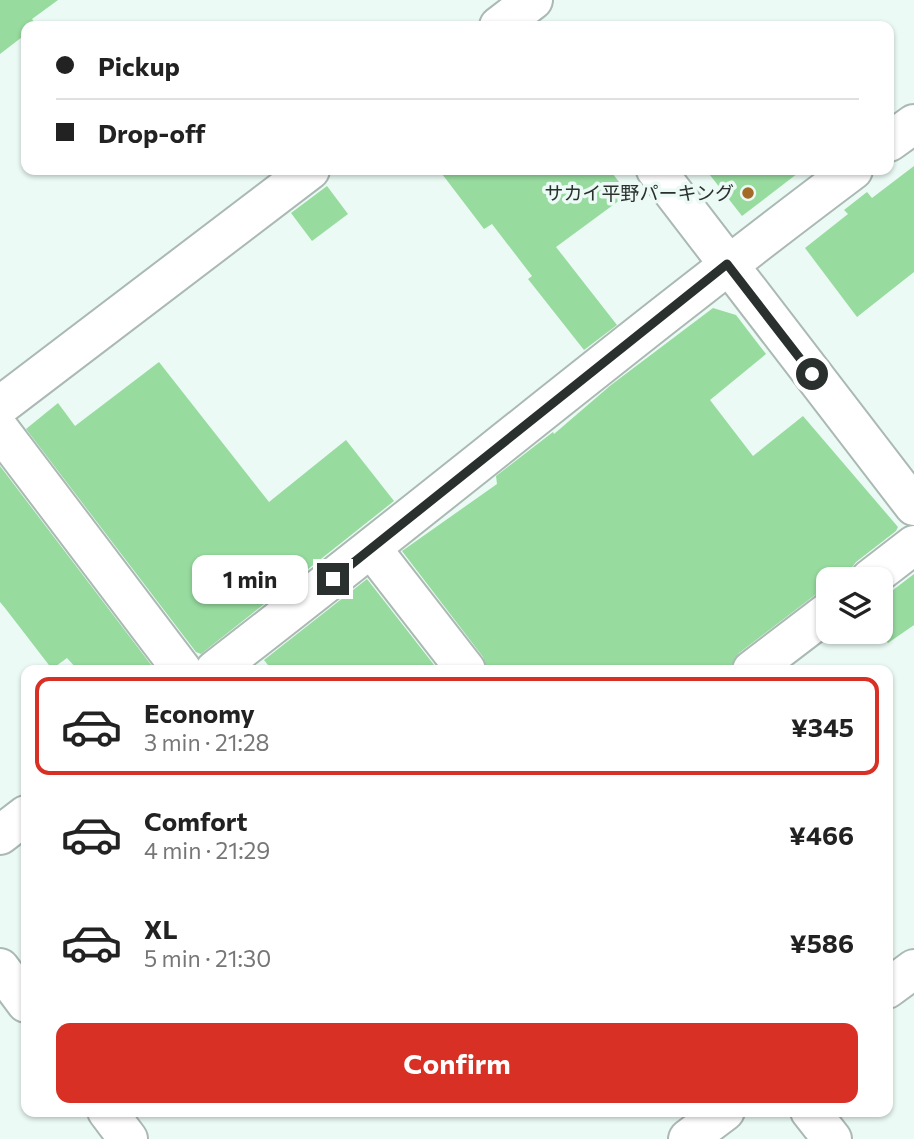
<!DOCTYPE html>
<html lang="en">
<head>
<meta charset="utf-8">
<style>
	:root { --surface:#fff; --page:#f6f6f6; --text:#222; --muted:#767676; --line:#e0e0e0; --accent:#d93025 }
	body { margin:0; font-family:Commissioner,"Noto Sans JP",sans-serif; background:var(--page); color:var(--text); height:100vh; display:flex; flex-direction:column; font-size:26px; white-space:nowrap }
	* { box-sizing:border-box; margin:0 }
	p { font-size:23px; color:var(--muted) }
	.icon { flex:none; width:38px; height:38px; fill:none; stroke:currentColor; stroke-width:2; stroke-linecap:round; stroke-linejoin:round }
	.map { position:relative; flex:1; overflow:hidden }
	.sheet { position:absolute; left:21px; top:665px; width:872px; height:452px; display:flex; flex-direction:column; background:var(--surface); border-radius:14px; box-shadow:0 2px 5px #0004 }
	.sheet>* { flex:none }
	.hud { position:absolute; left:21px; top:21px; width:873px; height:154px; border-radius:14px; box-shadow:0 2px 5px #0004; display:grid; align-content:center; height:154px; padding:0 35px; background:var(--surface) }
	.controls { position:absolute; left:816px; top:567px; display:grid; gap:14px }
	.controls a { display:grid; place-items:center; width:77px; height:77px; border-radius:14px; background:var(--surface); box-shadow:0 2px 5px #0004; font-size:35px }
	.end { position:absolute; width:32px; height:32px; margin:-16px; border:9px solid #2a302d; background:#fff; box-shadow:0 0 0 4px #fff }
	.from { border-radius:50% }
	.bubble { position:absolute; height:49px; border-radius:14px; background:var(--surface); box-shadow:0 2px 5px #0004; font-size:23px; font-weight:700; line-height:49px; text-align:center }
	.hud b { display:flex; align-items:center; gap:24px; height:66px; font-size:26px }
	.hud b+b { border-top:2px solid var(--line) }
	.hud i { width:18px; height:18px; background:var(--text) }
	ul { padding:12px 0 0; list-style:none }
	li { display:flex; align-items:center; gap:21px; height:98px; margin:0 14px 10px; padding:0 21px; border:4px solid transparent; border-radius:14px }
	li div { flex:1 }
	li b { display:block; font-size:26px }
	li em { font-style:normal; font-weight:700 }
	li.active { border-color:var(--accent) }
	li>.icon { width:63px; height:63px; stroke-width:1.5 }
	.button { display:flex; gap:14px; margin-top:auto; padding:14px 35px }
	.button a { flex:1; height:80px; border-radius:14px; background:var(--accent); color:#fff; font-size:28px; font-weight:700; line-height:80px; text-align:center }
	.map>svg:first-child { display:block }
	.building { fill:#97db9f }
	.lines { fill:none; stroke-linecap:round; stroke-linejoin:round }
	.minor-casing { stroke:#abb9b3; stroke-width:42 }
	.minor { stroke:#fff; stroke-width:38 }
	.route { stroke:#2a302d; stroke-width:9 }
	.poi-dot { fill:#a36a28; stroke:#ebfaf4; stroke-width:2.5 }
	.labels { text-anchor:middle; stroke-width:7; stroke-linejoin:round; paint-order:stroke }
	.poi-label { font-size:19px; fill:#2a302d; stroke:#ebfaf4; text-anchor:end }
</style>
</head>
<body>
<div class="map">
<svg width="914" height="1139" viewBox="0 0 914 1139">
	<rect width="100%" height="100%" fill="#ebfaf4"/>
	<g class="building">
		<path d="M 0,0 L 58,0 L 32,19 L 37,26 L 26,26 L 26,34 L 0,54 Z"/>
		<path d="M 914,166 L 914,272 L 857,317 L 805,248 L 848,214 L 844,210 L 867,192 L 872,198 Z"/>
		<path d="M 439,170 L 610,170 L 628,194 L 556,247 L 617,325 L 584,350 L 528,279 L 532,276 L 492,224 L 484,229 Z"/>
		<path d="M 706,170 L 802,170 L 742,216 Z"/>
		<path d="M 327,186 L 348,214 L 312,241 L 291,213 Z"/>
		<path d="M 713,308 L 736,315 L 766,354 L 710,400 L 753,456 L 803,416 L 898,527 L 896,531 L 856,562 L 850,570 L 849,579 L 828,579 L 828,591 L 815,595 L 739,653 L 731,666 L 725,670 L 487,670 L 483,657 L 402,551 L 497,484 L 496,476 L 553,432 L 554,434 L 611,385 Z"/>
		<path d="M 159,362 L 269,502 L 346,440 L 394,501 L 201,654 L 196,652 L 26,429 L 58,403 L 75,426 Z"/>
		<path d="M 0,466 L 155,670 L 78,670 L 67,658 L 52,669 L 5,608 L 0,602 Z"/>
		<path d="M 914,574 L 914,625 L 888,643 L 877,632 L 880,632 L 880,600 Z"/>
		<path d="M 367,579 L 438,670 L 272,670 L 264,660 Z"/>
	</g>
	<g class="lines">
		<g class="minor-casing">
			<g id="minor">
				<path d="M 499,26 L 533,0"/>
				<path d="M 889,142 L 914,124"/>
				<path d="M 656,170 L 914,506"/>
				<path d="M 0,406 L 310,170"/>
				<path d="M 0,430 L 182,670"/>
				<path d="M 372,549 L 466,670"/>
				<path d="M 870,579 L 914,545"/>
				<path d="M 215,670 C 429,505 637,332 853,170"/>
				<path d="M 752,670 L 828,612"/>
				<path d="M 0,835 L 26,815"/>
				<path d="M 0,968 L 26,1003"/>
				<path d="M 887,989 L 914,969"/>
				<path d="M 107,1111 L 128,1139"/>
				<path d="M 810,1111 L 832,1139"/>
				<path d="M 688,1139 L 725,1111"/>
			</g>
		</g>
		<use href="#minor" class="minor"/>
	</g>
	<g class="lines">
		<path class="route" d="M 333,579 L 727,264 L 812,374"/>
	</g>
	<circle class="poi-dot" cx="748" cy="193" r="7"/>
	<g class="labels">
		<g class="poi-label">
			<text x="734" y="200">サカイ平野パーキング</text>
		</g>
	</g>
</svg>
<div class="controls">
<a><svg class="icon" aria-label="layers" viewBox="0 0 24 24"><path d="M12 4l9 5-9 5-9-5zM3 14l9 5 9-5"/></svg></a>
</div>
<i class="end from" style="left:812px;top:374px"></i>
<i class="end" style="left:333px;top:579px"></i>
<div class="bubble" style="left:192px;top:555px;width:116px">1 min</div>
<div class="hud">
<b><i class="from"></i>Pickup</b>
<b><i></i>Drop-off</b>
</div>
<section class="sheet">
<ul>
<li class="active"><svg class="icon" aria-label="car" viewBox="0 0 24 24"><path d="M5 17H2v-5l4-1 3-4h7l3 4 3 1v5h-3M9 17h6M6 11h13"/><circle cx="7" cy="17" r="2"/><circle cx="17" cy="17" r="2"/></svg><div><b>Economy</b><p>3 min · 21:28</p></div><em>¥345</em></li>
<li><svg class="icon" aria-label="car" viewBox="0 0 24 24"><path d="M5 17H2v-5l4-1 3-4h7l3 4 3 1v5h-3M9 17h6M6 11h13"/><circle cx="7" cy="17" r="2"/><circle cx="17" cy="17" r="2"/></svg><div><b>Comfort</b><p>4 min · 21:29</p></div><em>¥466</em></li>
<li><svg class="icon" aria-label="car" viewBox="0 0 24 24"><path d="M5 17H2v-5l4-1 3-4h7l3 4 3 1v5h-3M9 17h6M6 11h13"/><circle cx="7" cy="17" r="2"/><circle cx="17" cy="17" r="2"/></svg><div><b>XL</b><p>5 min · 21:30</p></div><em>¥586</em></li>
</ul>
<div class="button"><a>Confirm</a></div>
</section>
</div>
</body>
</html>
